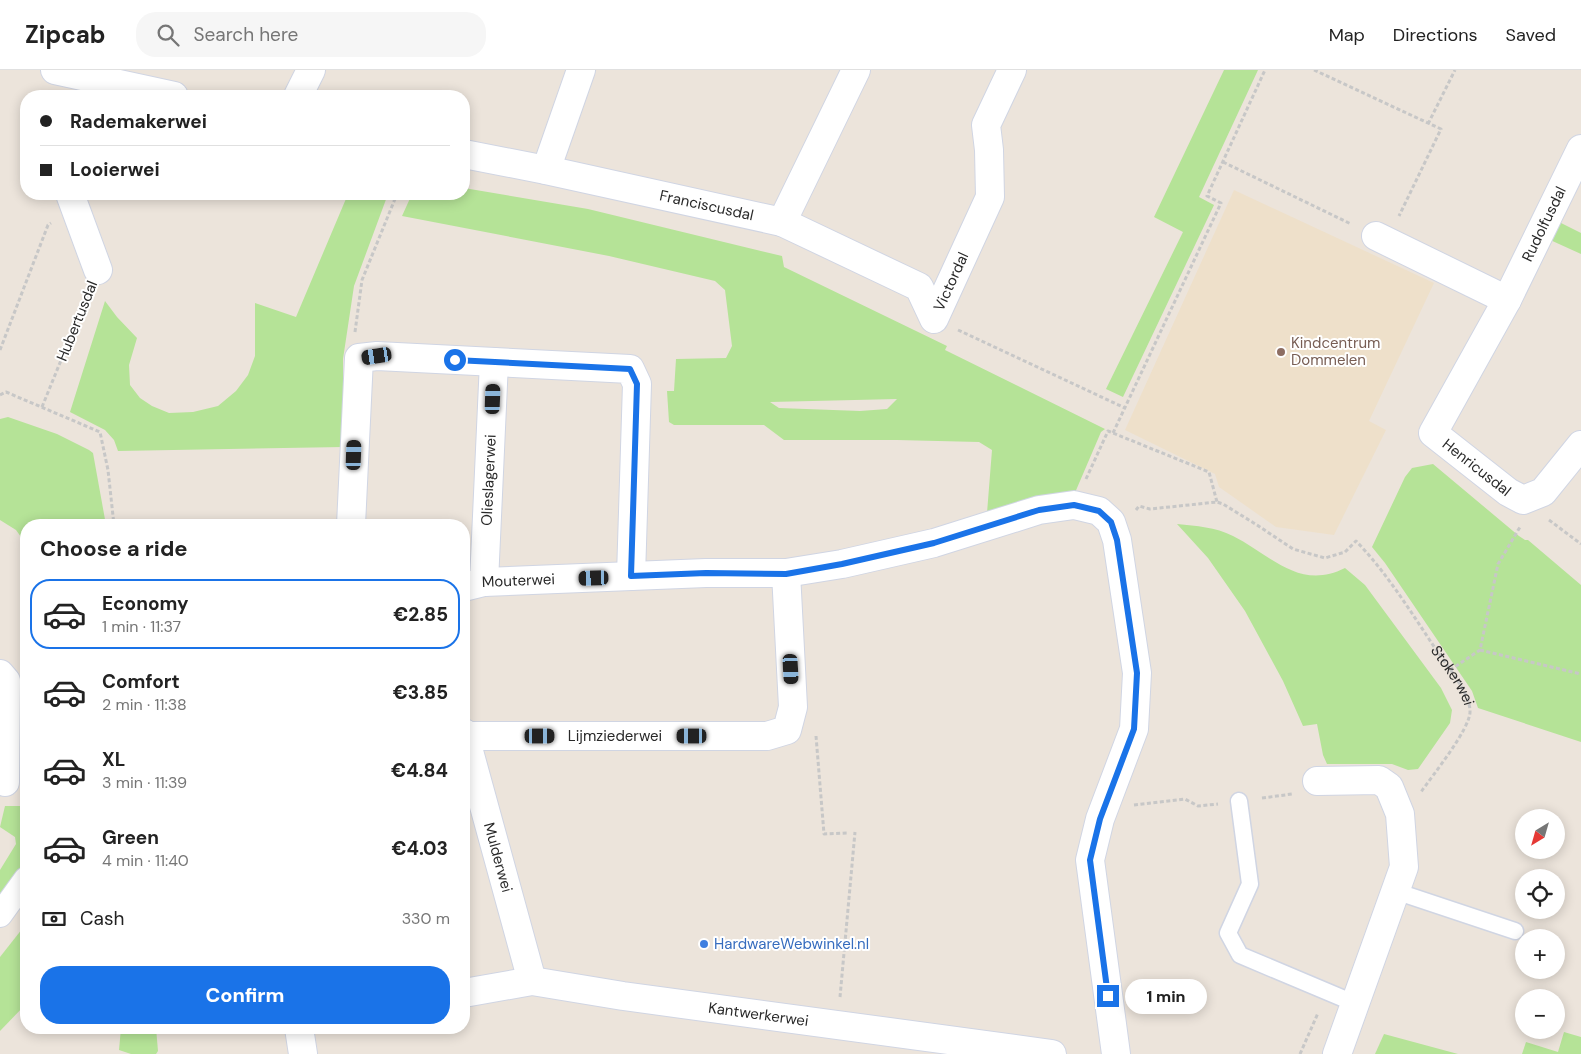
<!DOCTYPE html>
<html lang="en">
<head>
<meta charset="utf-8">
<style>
	:root { --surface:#fff; --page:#f6f6f6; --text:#222; --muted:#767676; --line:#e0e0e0; --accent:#1a73e8 }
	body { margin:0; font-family:"DM Sans",sans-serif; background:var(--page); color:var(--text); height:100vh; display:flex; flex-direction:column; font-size:19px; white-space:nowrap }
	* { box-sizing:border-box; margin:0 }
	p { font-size:16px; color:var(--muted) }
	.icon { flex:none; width:28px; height:28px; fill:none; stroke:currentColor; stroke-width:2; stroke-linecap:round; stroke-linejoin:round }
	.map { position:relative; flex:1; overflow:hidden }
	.panel { position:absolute; left:20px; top:449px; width:450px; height:515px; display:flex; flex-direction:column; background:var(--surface); border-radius:20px; box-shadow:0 2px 12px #0003 }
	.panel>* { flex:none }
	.banner { position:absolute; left:20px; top:20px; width:450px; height:110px; border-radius:20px; box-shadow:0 2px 12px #0003; display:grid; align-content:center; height:110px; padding:0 20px; background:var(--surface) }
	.needle { width:32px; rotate:217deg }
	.fabs { position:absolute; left:1515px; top:739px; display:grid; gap:10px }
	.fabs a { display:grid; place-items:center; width:50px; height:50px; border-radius:50%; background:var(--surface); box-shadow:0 2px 12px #0003; font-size:25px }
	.end { position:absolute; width:22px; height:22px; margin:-11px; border:6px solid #1a73e8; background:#fff; box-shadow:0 0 0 2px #fff }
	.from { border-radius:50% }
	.bubble { position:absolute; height:35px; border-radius:18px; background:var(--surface); box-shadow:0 2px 12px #0003; font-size:16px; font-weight:800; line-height:35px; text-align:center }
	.car { position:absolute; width:15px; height:30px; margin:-15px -8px; border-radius:6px; box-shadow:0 0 4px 1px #0007; background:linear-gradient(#222 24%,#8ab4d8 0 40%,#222 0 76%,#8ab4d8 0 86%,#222 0) }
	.banner b { display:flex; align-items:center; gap:18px; height:48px; font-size:19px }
	.banner b+b { border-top:1px solid var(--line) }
	.banner i { width:12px; height:12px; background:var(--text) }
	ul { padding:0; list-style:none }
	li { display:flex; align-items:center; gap:15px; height:70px; margin:0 10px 8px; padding:0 10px; border:2px solid transparent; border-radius:20px }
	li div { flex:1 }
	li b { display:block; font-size:19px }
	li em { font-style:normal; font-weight:800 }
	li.current { border-color:var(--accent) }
	li>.icon { width:45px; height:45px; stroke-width:1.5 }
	h2 { padding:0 20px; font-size:22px; line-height:60px }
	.pay { display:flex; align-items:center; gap:12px; height:55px; padding:0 20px; font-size:19px }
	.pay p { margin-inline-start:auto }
	.button { display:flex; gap:10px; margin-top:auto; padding:10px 20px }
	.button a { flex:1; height:58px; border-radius:20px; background:var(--accent); color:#fff; font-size:20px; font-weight:800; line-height:58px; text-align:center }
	header { display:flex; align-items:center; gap:30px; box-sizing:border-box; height:70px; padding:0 25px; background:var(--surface); border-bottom:1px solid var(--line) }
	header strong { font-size:24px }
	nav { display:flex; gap:28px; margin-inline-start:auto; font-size:18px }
	.search { width:350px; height:45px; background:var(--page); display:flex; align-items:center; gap:12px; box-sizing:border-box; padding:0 18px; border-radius:20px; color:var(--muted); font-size:19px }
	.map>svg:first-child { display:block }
	.education { fill:#eee0ca }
	.green { fill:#b5e397; fill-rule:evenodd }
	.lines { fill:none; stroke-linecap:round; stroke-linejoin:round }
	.service-casing { stroke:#d0d5e3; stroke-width:19 }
	.pedestrian-casing { stroke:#d0d5e3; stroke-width:26 }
	.minor-casing { stroke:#d0d5e3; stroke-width:30 }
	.path { stroke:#c7c7c7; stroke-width:3; stroke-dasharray:4 2.5; stroke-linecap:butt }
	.service { stroke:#fff; stroke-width:16 }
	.pedestrian { stroke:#fff; stroke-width:24 }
	.minor { stroke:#fff; stroke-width:28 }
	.route { stroke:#1a73e8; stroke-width:6 }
	.education-dot { fill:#8d6e63; stroke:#fff; stroke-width:2 }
	.shop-dot { fill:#3f7fe0; stroke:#fff; stroke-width:2 }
	.labels { text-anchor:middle; stroke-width:4; stroke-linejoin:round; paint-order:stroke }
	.street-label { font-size:15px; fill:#292929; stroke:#fff }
	.education-label { font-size:15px; fill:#785e54; stroke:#fff; text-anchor:start }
	.shop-label { font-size:15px; fill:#366cbe; stroke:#fff; text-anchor:start }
</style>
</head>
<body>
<header>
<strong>Zipcab</strong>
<div class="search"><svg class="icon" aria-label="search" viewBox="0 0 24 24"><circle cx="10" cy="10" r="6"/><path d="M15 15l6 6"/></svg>Search here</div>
<nav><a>Map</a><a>Directions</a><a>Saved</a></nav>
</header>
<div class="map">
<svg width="1581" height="984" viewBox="0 0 1581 984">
	<rect width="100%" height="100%" fill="#ece4db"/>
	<path class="education" d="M 1234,120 L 1434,213 L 1369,351 L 1386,360 L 1334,465 L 1276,457 L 1219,417 L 1215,404 L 1125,360 Z"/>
	<g class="green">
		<path d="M 1224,0 L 1258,0 L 1199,127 L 1214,135 L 1123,327 L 1106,319 L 1183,162 L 1154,147 Z"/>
		<path d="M 464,118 L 588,139 L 782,186 L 784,197 L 947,276 L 945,280 L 1105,359 L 1101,362 L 1074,425 L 987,443 L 992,380 L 979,372 L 897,370 L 784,370 L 764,355 L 674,355 L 669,352 L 667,321 L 674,321 L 676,289 L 726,288 L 732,276 L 725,220 L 715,211 L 609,186 L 402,146 L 412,124 L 464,124 ZM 897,329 L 887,339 L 860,341 L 779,338 L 770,332 Z"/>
		<path d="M 348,124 L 388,124 L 354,216 L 343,289 L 343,377 L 118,381 L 114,370 L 105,360 L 70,342 L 105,231 L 117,247 L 137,268 L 129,295 L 130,315 L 140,328 L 152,336 L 169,343 L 193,342 L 218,336 L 236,321 L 248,305 L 255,286 L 255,233 L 296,247 Z"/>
		<path d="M 1557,151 L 1581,163 L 1581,184 L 1548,169 Z"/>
		<path d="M 8,347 L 57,364 L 89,380 L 93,383 L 106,455 L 26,455 L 26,474 L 16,460 L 0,450 L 0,349 Z"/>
		<path d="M 1433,394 L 1519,466 L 1525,470 L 1528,470 L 1581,515 L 1581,672 L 1478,638 L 1472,621 L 1385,493 L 1372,477 L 1405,407 L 1412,398 Z"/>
		<path d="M 1177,454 C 1197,456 1215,457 1233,466 C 1271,485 1299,521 1345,498 L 1365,515 L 1441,618 L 1452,640 L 1450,653 L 1418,699 L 1408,700 L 1392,694 L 1327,694 L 1323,685 L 1317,654 L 1303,656 L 1283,611 L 1245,541 L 1208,488 Z"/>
		<path d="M 5,736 L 26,736 L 26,820 L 0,852 L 0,800 L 16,774 L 15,767 L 0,757 Z"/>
		<path d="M 26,854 L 26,934 L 0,961 L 0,887 Z"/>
		<path d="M 121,958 L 156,958 L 158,981 L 156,984 L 131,984 L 119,980 Z"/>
		<path d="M 1564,962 L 1581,967 L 1581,984 L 1522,984 L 1526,972 L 1558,982 Z"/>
		<path d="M 1384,964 L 1458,984 L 1375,984 Z"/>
	</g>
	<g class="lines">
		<g class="service-casing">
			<g id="service">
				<path d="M 1239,731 L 1250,814 L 1228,863 L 1240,885 L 1354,933"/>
				<path d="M 1395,821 L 1515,861"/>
			</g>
		</g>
		<g class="pedestrian-casing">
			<path id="pedestrian" d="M 0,845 L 26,809"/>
		</g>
		<g class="minor-casing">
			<g id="minor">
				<path d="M 55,0 L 174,26"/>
				<path d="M 298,26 L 311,0"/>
				<path id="s2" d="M 1581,79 L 1507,230 L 1433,363 L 1508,422 L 1523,430 L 1543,422 L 1581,375"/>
				<path id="s3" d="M 464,84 L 546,100 L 782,152 L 856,0"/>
				<path d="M 546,100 L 581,0"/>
				<path d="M 70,124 L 98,200"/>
				<path id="s4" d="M 782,152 L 919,217 L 934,249 L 990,127 L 989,80 L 986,55 L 1012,0"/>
				<path d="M 1376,166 L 1507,230"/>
				<path d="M 351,455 L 359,288 L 377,286 L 630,299 L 637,314 L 631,506"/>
				<path id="s5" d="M 484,512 L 494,292"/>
				<path id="s6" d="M 464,517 L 484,512 L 706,503 L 786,503 L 842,494 L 934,473 L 1039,440 L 1074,435 L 1099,441 L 1111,452 L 1117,470 L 1137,603 L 1134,659 L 1100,749 L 1090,790 L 1116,984"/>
				<path d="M 0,604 L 6,611 L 5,712"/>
				<path id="s7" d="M 464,663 L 532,911"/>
				<path id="s8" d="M 465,666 L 767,666 L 787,660 L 793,637 L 786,503"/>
				<path d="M 1317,711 L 1379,710 L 1389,717 L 1400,744 L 1404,797 L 1337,984"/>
				<path id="s9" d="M 464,923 L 532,911 L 623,926 L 1052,984"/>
				<path d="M 299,958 L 303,984"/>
			</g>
		</g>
		<g class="path">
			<path d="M 1314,0 L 1441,59 L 1399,146"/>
			<path d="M 1428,54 L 1455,0"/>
			<path d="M 1223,92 L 1351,154"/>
			<path d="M 958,260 L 1125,338"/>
			<path d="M 355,262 L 362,210 L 397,124"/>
			<path d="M 0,280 L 48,155 L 51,153"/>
			<path d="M 0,325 L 6,322 L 100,362 L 108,400 L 114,455"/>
			<path d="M 42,337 L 88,224"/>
			<path d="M 1113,363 L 1221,133 L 1207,126 L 1265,0"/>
			<path d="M 1086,409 L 1108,361 L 1209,402 L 1217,432"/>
			<path id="s1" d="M 1136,440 L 1139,436 L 1150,439 L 1217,432 L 1223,434 L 1257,455 L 1293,479 L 1325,488 L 1345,482 L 1356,471 C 1388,504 1412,544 1437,581 C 1447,595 1470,624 1470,641 C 1471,658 1432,706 1421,722"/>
			<path d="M 1549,450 L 1581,474"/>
			<path d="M 1480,580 L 1581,604"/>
			<path d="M 1450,600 L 1480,580 L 1498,494 L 1520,457"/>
			<path d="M 816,666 L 824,764 L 847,763"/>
			<path d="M 1262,728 L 1292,724"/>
			<path d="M 1134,735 L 1185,729 L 1198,736 L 1218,734"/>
			<path d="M 840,927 L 855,762"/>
			<path d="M 1300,984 L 1318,943"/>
		</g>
		<use href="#service" class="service"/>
		<use href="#pedestrian" class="pedestrian"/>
		<use href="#minor" class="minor"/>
	</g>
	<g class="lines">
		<path class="route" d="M 455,290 L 630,299 L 637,314 L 631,506 L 706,503 L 786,504 L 842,494 L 934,473 L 1039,440 L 1074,435 L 1099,441 L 1111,452 L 1117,470 L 1137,603 L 1134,659 L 1100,749 L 1090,790 L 1108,926"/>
	</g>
	<circle class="education-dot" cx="1281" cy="282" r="5"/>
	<circle class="shop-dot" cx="704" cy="874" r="5"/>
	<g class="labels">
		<g class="street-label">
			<text dy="5" stroke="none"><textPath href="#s3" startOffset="248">Franciscusdal</textPath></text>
			<text transform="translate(1544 154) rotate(-64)" y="5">Rudolfusdal</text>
			<text dy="5" stroke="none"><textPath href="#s4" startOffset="228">Victordal</textPath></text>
			<text transform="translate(77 251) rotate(-68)" y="5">Hubertusdal</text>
			<text dy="5" stroke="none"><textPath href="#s2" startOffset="376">Henricusdal</textPath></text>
			<text dy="5" stroke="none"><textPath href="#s5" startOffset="102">Olieslagerwei</textPath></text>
			<text dy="5" stroke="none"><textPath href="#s6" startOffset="55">Mouterwei</textPath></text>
			<text dy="5" stroke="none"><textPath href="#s1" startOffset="409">Stokerwei</textPath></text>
			<text dy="5" stroke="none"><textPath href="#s8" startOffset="150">Lijmziederwei</textPath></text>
			<text dy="5" stroke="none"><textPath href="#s7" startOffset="129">Mulderwei</textPath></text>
			<text dy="5" stroke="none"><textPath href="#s9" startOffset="298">Kantwerkerwei</textPath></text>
		</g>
		<g class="education-label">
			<text x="1291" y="278">Kindcentrum<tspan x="1291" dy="17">Dommelen</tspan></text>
		</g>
		<g class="shop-label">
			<text x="714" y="879">HardwareWebwinkel.nl</text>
		</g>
	</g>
</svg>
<div class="fabs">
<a><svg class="needle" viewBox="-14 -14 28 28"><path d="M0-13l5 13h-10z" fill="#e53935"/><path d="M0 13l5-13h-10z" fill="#767676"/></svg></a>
<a><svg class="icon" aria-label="locate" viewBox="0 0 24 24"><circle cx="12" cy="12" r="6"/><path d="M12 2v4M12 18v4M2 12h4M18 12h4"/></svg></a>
<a>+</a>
<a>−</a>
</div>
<i class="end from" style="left:455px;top:290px"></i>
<i class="end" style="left:1108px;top:926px"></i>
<div class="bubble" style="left:1125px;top:909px;width:82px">1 min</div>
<i class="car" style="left:377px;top:286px;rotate:261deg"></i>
<i class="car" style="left:493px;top:329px;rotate:2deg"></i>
<i class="car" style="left:354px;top:385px;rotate:2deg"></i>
<i class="car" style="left:594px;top:508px;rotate:268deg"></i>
<i class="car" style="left:791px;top:599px;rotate:177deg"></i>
<i class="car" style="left:540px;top:666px;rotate:90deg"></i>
<i class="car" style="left:692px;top:666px;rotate:270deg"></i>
<div class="banner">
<b><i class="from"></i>Rademakerwei</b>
<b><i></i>Looierwei</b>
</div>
<section class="panel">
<h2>Choose a ride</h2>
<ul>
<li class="current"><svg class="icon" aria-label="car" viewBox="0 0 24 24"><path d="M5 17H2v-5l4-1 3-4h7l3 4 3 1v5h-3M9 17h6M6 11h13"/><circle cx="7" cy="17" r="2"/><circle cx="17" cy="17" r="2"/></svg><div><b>Economy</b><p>1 min · 11:37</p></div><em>€2.85</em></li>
<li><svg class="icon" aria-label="car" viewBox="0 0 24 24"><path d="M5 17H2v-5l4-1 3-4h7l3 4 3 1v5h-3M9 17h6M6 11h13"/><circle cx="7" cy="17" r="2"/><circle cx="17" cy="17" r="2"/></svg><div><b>Comfort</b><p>2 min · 11:38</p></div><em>€3.85</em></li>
<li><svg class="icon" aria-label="car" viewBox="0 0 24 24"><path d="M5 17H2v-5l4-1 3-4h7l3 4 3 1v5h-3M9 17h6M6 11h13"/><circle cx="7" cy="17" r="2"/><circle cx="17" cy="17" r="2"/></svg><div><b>XL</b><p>3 min · 11:39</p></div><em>€4.84</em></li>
<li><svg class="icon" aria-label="car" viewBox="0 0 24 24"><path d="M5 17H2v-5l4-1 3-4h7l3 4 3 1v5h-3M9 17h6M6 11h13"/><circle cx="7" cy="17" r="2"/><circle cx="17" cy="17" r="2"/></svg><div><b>Green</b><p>4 min · 11:40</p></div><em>€4.03</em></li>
</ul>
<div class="pay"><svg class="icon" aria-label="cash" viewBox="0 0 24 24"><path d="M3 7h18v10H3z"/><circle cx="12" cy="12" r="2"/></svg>Cash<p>330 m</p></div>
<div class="button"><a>Confirm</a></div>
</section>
</div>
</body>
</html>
